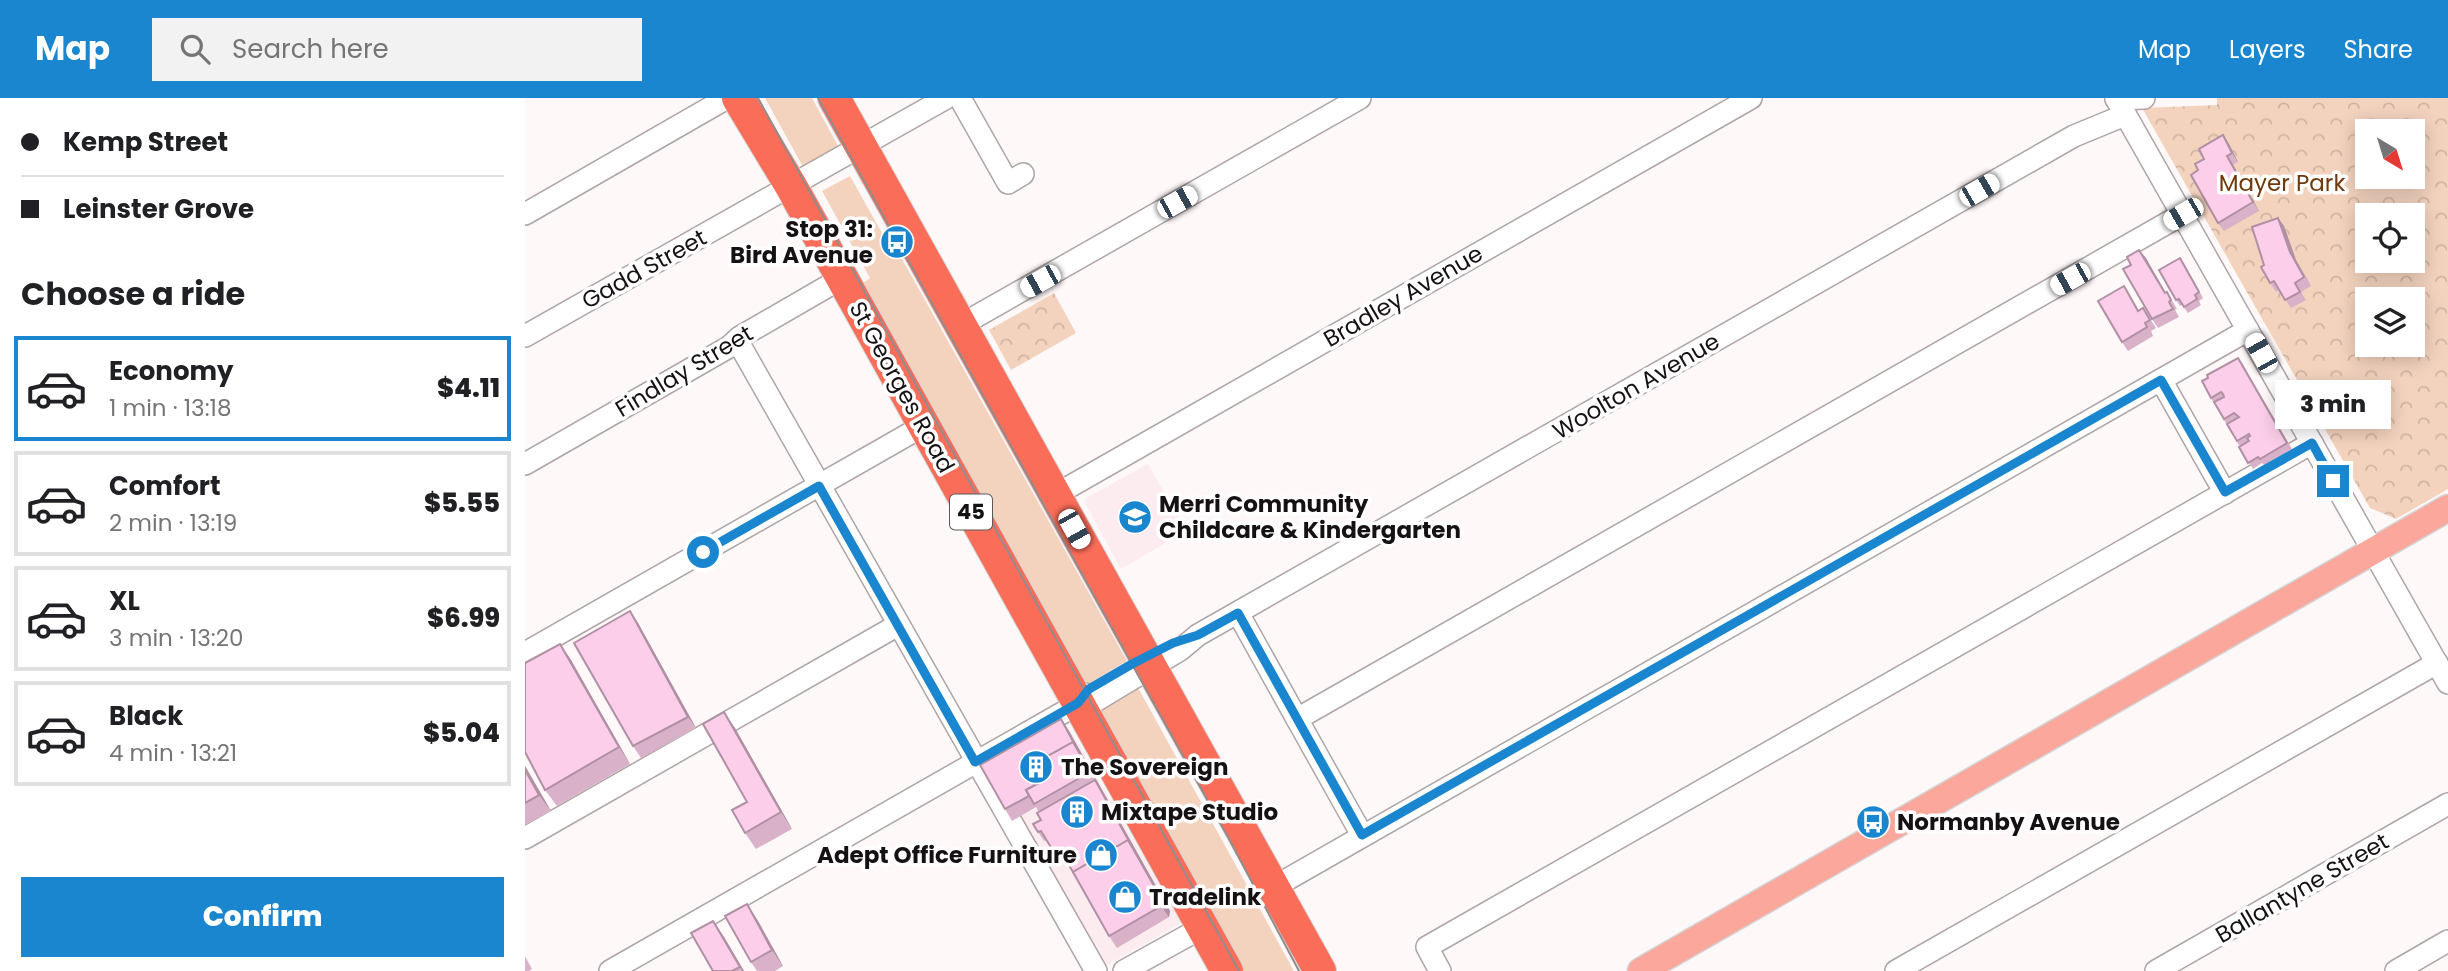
<!DOCTYPE html>
<html lang="en">
<head>
<meta charset="utf-8">
<style>
	:root { --surface:#fff; --page:#f2f2f2; --text:#202124; --muted:#757577; --line:#e0e0e0; --accent:#1a86cf }
	body { margin:0; font-family:Poppins,sans-serif; background:var(--page); color:var(--text); height:100vh; display:flex; flex-direction:column; font-size:26px; white-space:nowrap }
	* { box-sizing:border-box; margin:0 }
	p { font-size:23px; color:var(--muted) }
	.icon { flex:none; width:38px; height:38px; fill:none; stroke:currentColor; stroke-width:2; stroke-linecap:round; stroke-linejoin:round }
	.map { position:relative; flex:1; overflow:hidden }
	.panel { display:flex; flex-direction:column; background:var(--surface); width:525px }
	.panel>* { flex:none }
	.guide { display:grid; align-content:center; height:154px; padding:0 21px; background:var(--surface) }
	.needle { width:46px; rotate:142deg }
	.buttons { position:absolute; left:1830px; top:21px; display:grid; gap:14px }
	.buttons a { display:grid; place-items:center; width:70px; height:70px; border-radius:0px; background:var(--surface); box-shadow:0 4px 18px #0003; font-size:35px }
	.end { position:absolute; width:32px; height:32px; margin:-16px; border:9px solid #1a86cf; background:#fff; box-shadow:0 0 0 4px #fff }
	.from { border-radius:50% }
	.bubble { position:absolute; height:49px; border-radius:0px; background:var(--surface); box-shadow:0 4px 18px #0003; font-size:23px; font-weight:800; line-height:49px; text-align:center }
	.car { position:absolute; width:21px; height:42px; margin:-21px -10px; border-radius:9px; box-shadow:0 0 5px 2px #0007; background:linear-gradient(#fff 24%,#345 0 40%,#fff 0 76%,#345 0 86%,#fff 0) }
	.guide b { display:flex; align-items:center; gap:24px; height:66px; font-size:26px }
	.guide b+b { border-top:2px solid var(--line) }
	.guide i { width:18px; height:18px; background:var(--text) }
	ul { padding:0; list-style:none }
	li { display:flex; align-items:center; gap:21px; height:105px; margin:0 14px 10px; padding:0 7px; border:4px solid var(--line); border-radius:0px }
	li div { flex:1 }
	li b { display:block; font-size:26px }
	li em { font-style:normal; font-weight:800 }
	li.active { border-color:var(--accent) }
	li>.icon { width:63px; height:63px; stroke-width:1.5 }
	h2 { padding:0 21px; font-size:32px; line-height:84px }
	.primary-button { display:flex; gap:14px; margin-top:auto; padding:14px 21px }
	.primary-button a { flex:1; height:80px; border-radius:0px; background:var(--accent); color:#fff; font-size:28px; font-weight:800; line-height:80px; text-align:center }
	header { display:flex; align-items:center; gap:42px; box-sizing:border-box; height:98px; padding:0 35px; background:var(--accent); color:#fff }
	header strong { font-size:33px }
	nav { display:flex; gap:38px; margin-inline-start:auto; font-size:24px }
	.search { width:490px; height:63px; background:var(--page); display:flex; align-items:center; gap:18px; box-sizing:border-box; padding:0 24px; border-radius:0px; color:var(--muted); font-size:26px }
	main { display:flex; flex:1; min-height:0 }
	.map>svg:first-child { display:block }
	.built { fill:#fdecef }
	.green { fill:#f3d3be }
	.forest { fill:url(#forest-crowns); fill-rule:evenodd }
	.lines { fill:none; stroke-linecap:round; stroke-linejoin:round }
	.minor-casing { stroke:#afa4a6; stroke-width:24 }
	.major-casing { stroke:#d5d4d5; stroke-width:29 }
	.highway-casing { stroke:#d5d4d5; stroke-width:34 }
	.minor { stroke:#fff; stroke-width:21 }
	.major { stroke:#fca79b; stroke-width:26 }
	.highway { stroke:#fa6d59; stroke-width:32 }
	.tram { stroke:#928c8d; stroke-width:2 }
	.wall { fill:#d9b1c8 }
	.shaded-wall { fill:#b090a3 }
	.building { fill:#fccee9; stroke:#b090a3; stroke-width:2 }
	.route { stroke:#1a86cf; stroke-width:9 }
	.labels { text-anchor:middle; stroke-width:7; stroke-linejoin:round; paint-order:stroke }
	.shield { fill:#fff; stroke:#5c595a; stroke-width:2 }
	.shield-label { font-size:21px; font-weight:bold; fill:#161213 }
	.park-label { font-size:23px; fill:#6f390c; stroke:#fff }
	.poi-label { font-size:23px; font-weight:bold; fill:#161213; stroke:#fff; text-anchor:start }
	.street-label { font-size:23px; fill:#161213; stroke:#fff }
</style>
</head>
<body>
<header>
<strong>Map</strong>
<div class="search"><svg class="icon" aria-label="search" viewBox="0 0 24 24"><circle cx="10" cy="10" r="6"/><path d="M15 15l6 6"/></svg>Search here</div>
<nav><a>Map</a><a>Layers</a><a>Share</a></nav>
</header>
<main>
<section class="panel">
<div class="guide">
<b><i class="from"></i>Kemp Street</b>
<b><i></i>Leinster Grove</b>
</div>
<h2>Choose a ride</h2>
<ul>
<li class="active"><svg class="icon" aria-label="car" viewBox="0 0 24 24"><path d="M5 17H2v-5l4-1 3-4h7l3 4 3 1v5h-3M9 17h6M6 11h13"/><circle cx="7" cy="17" r="2"/><circle cx="17" cy="17" r="2"/></svg><div><b>Economy</b><p>1 min · 13:18</p></div><em>$4.11</em></li>
<li><svg class="icon" aria-label="car" viewBox="0 0 24 24"><path d="M5 17H2v-5l4-1 3-4h7l3 4 3 1v5h-3M9 17h6M6 11h13"/><circle cx="7" cy="17" r="2"/><circle cx="17" cy="17" r="2"/></svg><div><b>Comfort</b><p>2 min · 13:19</p></div><em>$5.55</em></li>
<li><svg class="icon" aria-label="car" viewBox="0 0 24 24"><path d="M5 17H2v-5l4-1 3-4h7l3 4 3 1v5h-3M9 17h6M6 11h13"/><circle cx="7" cy="17" r="2"/><circle cx="17" cy="17" r="2"/></svg><div><b>XL</b><p>3 min · 13:20</p></div><em>$6.99</em></li>
<li><svg class="icon" aria-label="car" viewBox="0 0 24 24"><path d="M5 17H2v-5l4-1 3-4h7l3 4 3 1v5h-3M9 17h6M6 11h13"/><circle cx="7" cy="17" r="2"/><circle cx="17" cy="17" r="2"/></svg><div><b>Black</b><p>4 min · 13:21</p></div><em>$5.04</em></li>
</ul>
<div class="primary-button"><a>Confirm</a></div>
</section>
<div class="map">
<svg width="1923" height="873" viewBox="0 0 1923 873">
	<defs>
		<pattern id="forest-crowns" width="20" height="18" patternUnits="userSpaceOnUse" patternTransform="scale(1.75)"><rect width="20" height="18" fill="#f3d3be"/><path d="M2 6a3 3 0 1 1 6 0M12 15a3 3 0 1 1 6 0" fill="none" stroke="#d0b4a2"/></pattern>
	</defs>
	<rect width="100%" height="100%" fill="#fff8f9"/>
	<g class="built">
		<path d="M 623,366 L 661,433 L 596,471 L 560,405 L 561,400 Z"/>
		<path d="M 543,628 L 656,825 L 572,873 L 558,873 L 448,682 Z"/>
	</g>
	<g class="green">
		<path d="M 240,0 L 287,0 L 313,48 L 278,69 Z"/>
		<path d="M 325,78 L 357,135 L 360,146 L 363,145 L 368,154 L 372,152 L 602,563 L 560,588 L 338,185 L 345,180 L 297,93 Z"/>
		<path d="M 611,586 L 769,873 L 718,873 L 572,608 Z"/>
	</g>
	<g class="forest">
		<path d="M 1692,0 L 1923,0 L 1923,391 L 1871,421 L 1845,410 L 1617,10 L 1692,7 ZM 1843,33 L 1888,33 L 1888,79 L 1843,79 ZM 1843,117 L 1888,117 L 1888,163 L 1843,163 ZM 1843,201 L 1888,201 L 1888,247 L 1843,247 Z"/>
		<path d="M 529,195 L 551,235 L 486,272 L 464,232 Z"/>
	</g>
	<g class="lines">
		<g class="minor-casing">
			<g id="minor">
				<path d="M 435,0 L 483,85 L 498,76"/>
				<path d="M 1591,0 L 1923,585"/>
				<path d="M 1591,1 L 1619,0"/>
				<path d="M 0,116 L 202,0"/>
				<path d="M 436,227 L 835,0"/>
				<path d="M 0,238 L 421,0"/>
				<path d="M 212,242 L 571,873"/>
				<path d="M 1636,282 L 1700,395"/>
				<path d="M 0,366 L 204,249 L 215,239 L 317,180"/>
				<path d="M 530,397 L 1226,0"/>
				<path d="M 713,515 L 772,621 L 1658,116"/>
				<path d="M 0,555 L 398,328"/>
				<path d="M 553,605 L 572,602 L 655,552 L 673,537 L 1549,38 L 1600,17"/>
				<path d="M 772,621 L 837,737"/>
				<path d="M 0,740 L 373,527"/>
				<path d="M 749,789 L 1723,232"/>
				<path d="M 85,873 L 539,614 L 553,605 L 560,596"/>
				<path d="M 599,873 L 678,829"/>
				<path d="M 915,873 L 902,849 L 1787,345"/>
				<path d="M 1371,873 L 1912,565"/>
				<path d="M 1631,873 L 1923,706"/>
				<path d="M 1871,873 L 1923,843"/>
			</g>
		</g>
		<g class="major-casing">
			<path id="major" d="M 1116,873 L 1923,410"/>
		</g>
		<g class="highway-casing">
			<g id="highway">
				<path d="M 213,0 L 266,88 L 702,873"/>
				<path d="M 309,0 L 795,873"/>
			</g>
		</g>
		<use href="#minor" class="minor"/>
		<use href="#major" class="major"/>
		<use href="#highway" class="highway"/>
		<g class="tram">
			<path d="M 233,0 L 714,873"/>
			<path d="M 293,0 L 703,739 L 774,873"/>
		</g>
	</g>
	<g class="wall">
		<path d="M 1704,46 L 1713,64 L 1708,67 L 1734,113 L 1699,133 L 1693,125 L 1673,72 Z"/>
		<path d="M 1753,120 L 1759,128 L 1771,162 L 1786,188 L 1776,194 L 1781,202 L 1766,210 L 1754,192 L 1751,194 L 1745,185 L 1739,167 Z"/>
		<path d="M 1614,152 L 1640,195 L 1642,194 L 1652,211 L 1650,212 L 1654,219 L 1633,230 L 1627,221 Z"/>
		<path d="M 1659,166 L 1678,200 L 1674,203 L 1676,207 L 1663,215 L 1657,207 L 1655,208 L 1651,202 Z"/>
		<path d="M 1599,188 L 1614,213 L 1624,219 L 1631,230 L 1626,233 L 1628,238 L 1603,253 L 1597,244 Z"/>
		<path d="M 1717,265 L 1767,351 L 1739,367 L 1737,365 L 1728,371 L 1686,300 Z"/>
		<path d="M 105,513 L 113,525 L 171,630 L 116,660 L 108,648 Z"/>
		<path d="M 35,546 L 46,562 L 105,666 L 32,708 L 20,692 Z"/>
		<path d="M 210,630 L 267,731 L 231,751 L 220,735 L 222,704 Z"/>
		<path d="M 544,633 L 645,813 L 644,819 L 592,850 L 584,838 L 541,761 L 536,764 L 522,742 L 519,743 L 513,734 L 516,722 L 514,714 L 511,709 L 487,723 L 480,711 Z"/>
		<path d="M 0,668 L 26,713 L 0,727 Z"/>
		<path d="M 222,806 L 233,823 L 258,868 L 250,873 L 232,873 L 226,864 Z"/>
		<path d="M 188,823 L 199,839 L 219,873 L 188,873 Z"/>
		<path d="M 0,858 L 7,871 L 4,873 L 0,873 Z"/>
	</g>
	<g class="shaded-wall">
		<path d="M 1698,37 L 1704,46 L 1713,64 L 1707,55 Z"/>
		<path d="M 1702,58 L 1708,67 L 1734,113 L 1728,104 Z"/>
		<path d="M 1753,120 L 1759,128 L 1771,162 L 1786,188 L 1765,154 Z"/>
		<path d="M 1614,152 L 1621,160 L 1646,204 L 1640,195 Z"/>
		<path d="M 105,513 L 113,525 L 171,630 L 163,619 Z"/>
		<path d="M 35,546 L 46,562 L 105,666 L 94,649 Z"/>
		<path d="M 199,614 L 210,630 L 267,731 L 256,714 Z"/>
		<path d="M 536,621 L 544,633 L 645,813 L 644,819 L 636,808 L 603,742 Z"/>
		<path d="M 0,668 L 26,713 L 14,697 L 0,672 Z"/>
		<path d="M 222,806 L 233,823 L 258,868 L 247,852 Z"/>
		<path d="M 188,823 L 199,839 L 219,873 L 217,873 L 215,869 Z"/>
	</g>
	<g class="building">
		<path d="M 1698,37 L 1707,55 L 1702,58 L 1728,104 L 1693,125 L 1666,77 L 1673,72 L 1670,66 L 1679,61 L 1674,51 Z"/>
		<path d="M 1753,120 L 1765,154 L 1779,179 L 1770,185 L 1775,194 L 1760,202 L 1749,183 L 1745,185 L 1736,169 L 1739,167 L 1727,129 Z"/>
		<path d="M 1614,152 L 1640,195 L 1642,194 L 1646,202 L 1644,204 L 1648,211 L 1627,221 L 1598,171 L 1606,167 L 1602,159 Z"/>
		<path d="M 1655,160 L 1674,194 L 1670,197 L 1672,201 L 1659,209 L 1654,201 L 1651,202 L 1634,172 Z"/>
		<path d="M 1599,188 L 1613,213 L 1618,210 L 1625,222 L 1620,225 L 1622,229 L 1597,244 L 1573,203 Z"/>
		<path d="M 1713,260 L 1762,345 L 1735,361 L 1733,359 L 1723,365 L 1714,349 L 1724,343 L 1722,340 L 1725,338 L 1724,336 L 1712,343 L 1702,326 L 1714,319 L 1709,315 L 1699,321 L 1689,304 L 1699,299 L 1698,296 L 1696,294 L 1686,300 L 1677,283 L 1683,280 L 1682,277 Z"/>
		<path d="M 105,513 L 163,619 L 108,648 L 49,545 Z"/>
		<path d="M 35,546 L 94,649 L 20,692 L 0,654 L 0,565 Z"/>
		<path d="M 199,614 L 256,714 L 220,735 L 207,712 L 222,704 L 178,626 Z"/>
		<path d="M 536,621 L 551,649 L 548,644 L 505,668 L 514,685 L 501,692 L 504,698 L 480,711 L 455,667 Z"/>
		<path d="M 548,644 L 565,674 L 509,706 L 501,692 L 514,685 L 505,668 Z"/>
		<path d="M 0,672 L 14,697 L 0,705 Z"/>
		<path d="M 570,682 L 605,745 L 603,742 L 548,774 L 535,752 L 530,756 L 516,733 L 513,734 L 508,726 L 516,722 L 512,715 Z"/>
		<path d="M 603,742 L 637,802 L 636,808 L 584,838 L 548,774 Z"/>
		<path d="M 222,806 L 247,852 L 226,864 L 200,818 Z"/>
		<path d="M 188,823 L 215,869 L 207,873 L 188,873 L 166,835 Z"/>
	</g>
	<g class="lines">
		<path class="route" d="M 178,454 L 294,388 L 450,664 L 553,605 L 564,591 L 607,566 L 648,545 L 673,537 L 713,515 L 837,737 L 1636,282 L 1700,394 L 1787,345 L 1808,383"/>
	</g>
	<defs>
		<g id="bus-disc" transform="scale(1.75)"><circle r="9.5" fill="#1a86cf" stroke="#fff"/><path d="M-5-6H5V4H4V6H2V4H-2V6H-4V4H-5ZM-3.5-4V0h7V-4ZM-3.5 1.2v1.5H-2V1.2ZM2 1.2v1.5H3.5V1.2Z" fill="#fff"/></g>
		<g id="school-disc" transform="scale(1.75)"><circle r="9.5" fill="#1a86cf" stroke="#fff"/><path d="M0-5L7-2L0 1L-7-2ZM-4 1L0 2.5L4 1V4Q0 6-4 4Z" fill="#fff"/></g>
		<g id="building-disc" transform="scale(1.75)"><circle r="9.5" fill="#1a86cf" stroke="#fff"/><path d="M-4-6H4V6H1V3H-1V6H-4ZM-2.5-4.3h1.7v1.8h-1.7ZM.8-4.3h1.7v1.8H.8ZM-2.5-1h1.7V.8h-1.7ZM.8-1h1.7V.8H.8Z" fill="#fff"/></g>
		<g id="shop-disc" transform="scale(1.75)"><circle r="9.5" fill="#1a86cf" stroke="#fff"/><path d="M-5-2.5h2.3a2.7 3.5 0 0 1 5.4 0H5L5.5 6h-11ZM-1.5-2.5h3a1.5 2.3 0 0 0-3 0Z" fill="#fff"/></g>
	</defs>
	<g fill-rule="evenodd">
		<use href="#bus-disc" x="372" y="144"/>
		<use href="#school-disc" x="610" y="419"/>
		<use href="#building-disc" x="511" y="669"/>
		<use href="#building-disc" x="552" y="714"/>
		<use href="#bus-disc" x="1348" y="724"/>
		<use href="#shop-disc" x="576" y="757"/>
		<use href="#shop-disc" x="600" y="799"/>
	</g>
	<g class="labels">
		<rect class="shield" x="425" y="396.5" width="42" height="35" rx="5"/>
		<g class="shield-label">
			<text x="446" y="421">45</text>
		</g>
		<g class="park-label">
			<text x="1757" y="93">Mayer Park</text>
		</g>
		<g class="poi-label">
			<text x="348" y="139" text-anchor="end">Stop 31:<tspan x="348" dy="26">Bird Avenue</tspan></text>
			<text x="634" y="414">Merri Community<tspan x="634" dy="26">Childcare &amp; Kindergarten</tspan></text>
			<text x="536" y="677">The Sovereign</text>
			<text x="576" y="722">Mixtape Studio</text>
			<text x="1372" y="732">Normanby Avenue</text>
			<text x="552" y="765" text-anchor="end">Adept Office Furniture</text>
			<text x="624" y="807">Tradelink</text>
		</g>
		<g class="street-label">
			<text transform="translate(119 171) rotate(-29)" y="8">Gadd Street</text>
			<text transform="translate(878 198) rotate(-30)" y="8">Bradley Avenue</text>
			<text transform="translate(159 273) rotate(-31)" y="8">Findlay Street</text>
			<text transform="translate(1111 288) rotate(-30)" y="8">Woolton Avenue</text>
			<text transform="translate(377 289) rotate(61)" y="8">St Georges Road</text>
			<text transform="translate(1777 790) rotate(-30)" y="8">Ballantyne Street</text>
		</g>
	</g>
</svg>
<div class="buttons">
<a><svg class="needle" viewBox="-14 -14 28 28"><path d="M0-13l5 13h-10z" fill="#e53935"/><path d="M0 13l5-13h-10z" fill="#757577"/></svg></a>
<a><svg class="icon" aria-label="locate" viewBox="0 0 24 24"><circle cx="12" cy="12" r="6"/><path d="M12 2v4M12 18v4M2 12h4M18 12h4"/></svg></a>
<a><svg class="icon" aria-label="layers" viewBox="0 0 24 24"><path d="M12 4l9 5-9 5-9-5zM3 14l9 5 9-5"/></svg></a>
</div>
<i class="end from" style="left:178px;top:454px"></i>
<i class="end" style="left:1808px;top:383px"></i>
<div class="bubble" style="left:1750px;top:282px;width:116px">3 min</div>
<i class="car" style="left:1454px;top:92px;rotate:60deg"></i>
<i class="car" style="left:652px;top:104px;rotate:61deg"></i>
<i class="car" style="left:1658px;top:116px;rotate:240deg"></i>
<i class="car" style="left:1545px;top:181px;rotate:241deg"></i>
<i class="car" style="left:515px;top:183px;rotate:241deg"></i>
<i class="car" style="left:1736px;top:255px;rotate:331deg"></i>
<i class="car" style="left:549px;top:431px;rotate:151deg"></i>
</div>
</main>
</body>
</html>
